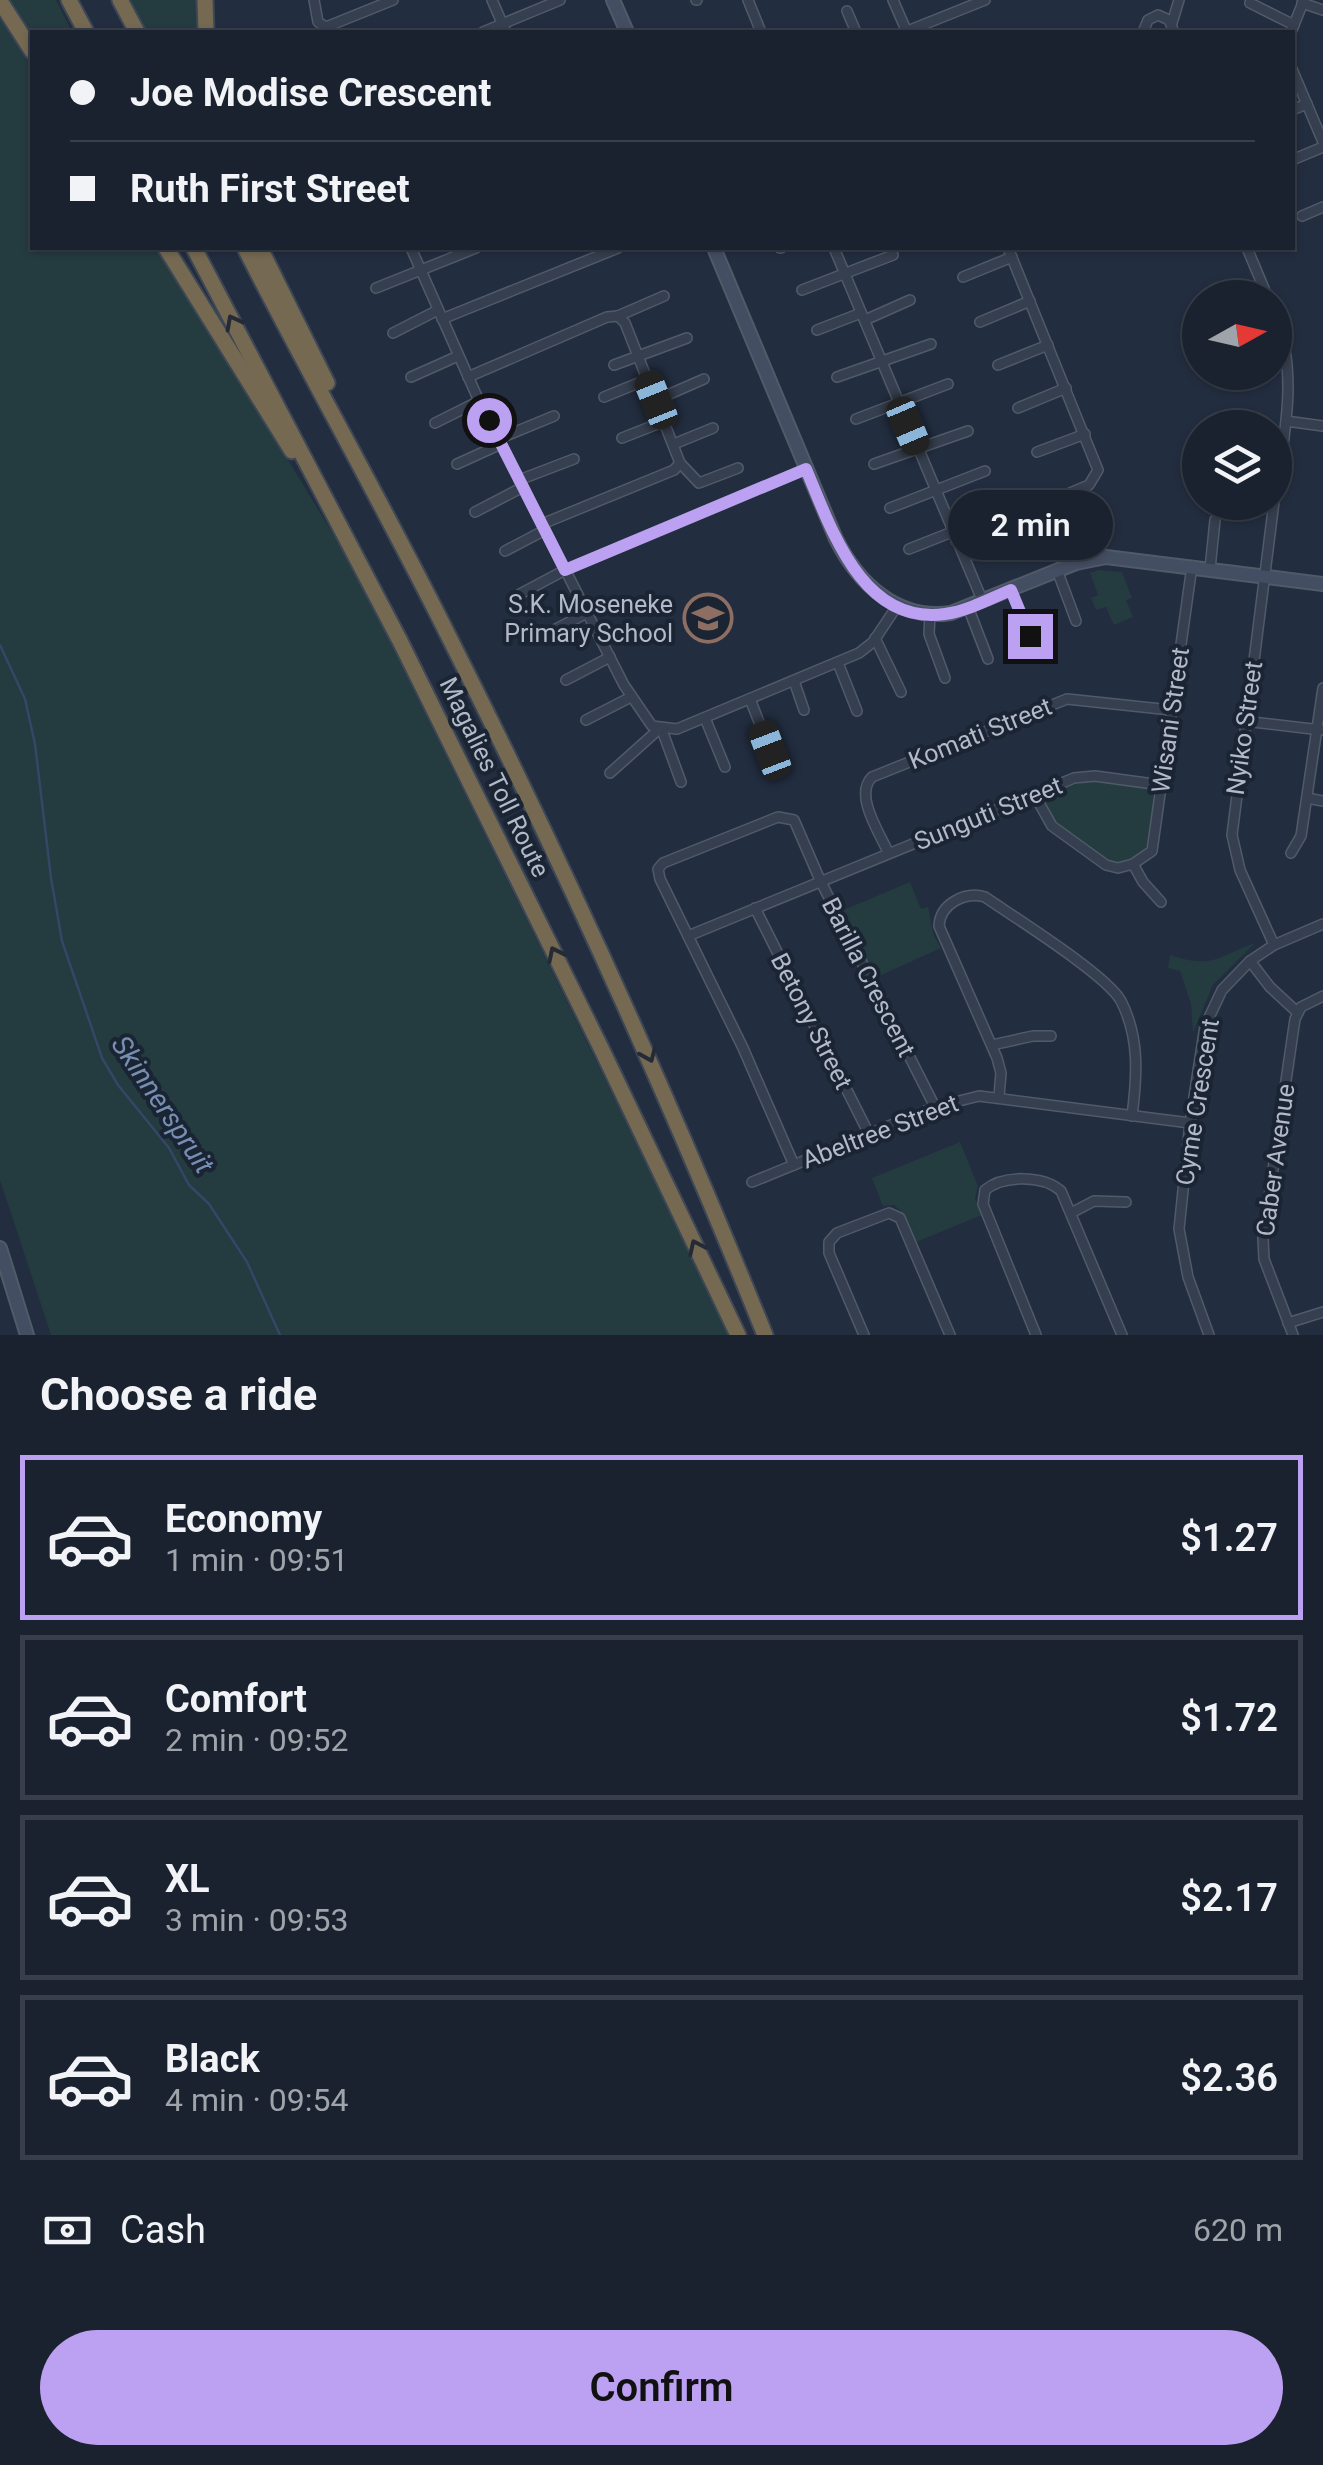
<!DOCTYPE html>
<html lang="en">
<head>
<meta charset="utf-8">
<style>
	:root { --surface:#1a222f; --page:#232a37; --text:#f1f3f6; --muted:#9fa4aa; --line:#383f4b; --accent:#bca0f2 }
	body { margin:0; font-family:Roboto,sans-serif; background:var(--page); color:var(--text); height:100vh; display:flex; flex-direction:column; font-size:38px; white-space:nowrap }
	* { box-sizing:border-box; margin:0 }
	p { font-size:32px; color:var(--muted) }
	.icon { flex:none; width:55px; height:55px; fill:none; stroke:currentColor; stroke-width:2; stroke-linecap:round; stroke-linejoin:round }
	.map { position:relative; height:1335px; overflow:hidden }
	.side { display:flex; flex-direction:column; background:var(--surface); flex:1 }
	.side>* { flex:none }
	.top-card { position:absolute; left:30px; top:30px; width:1265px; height:220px; border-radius:0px; box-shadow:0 2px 8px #0004,0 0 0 2px var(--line); display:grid; align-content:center; height:220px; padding:0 40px; background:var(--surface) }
	.needle { width:65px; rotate:82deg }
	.controls { position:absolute; left:1182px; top:280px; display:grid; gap:20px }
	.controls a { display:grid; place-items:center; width:110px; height:110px; border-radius:50%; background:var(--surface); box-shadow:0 2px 8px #0004,0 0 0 2px var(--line); font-size:50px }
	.end { position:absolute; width:45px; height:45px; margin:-22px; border:12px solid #bca0f2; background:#111; box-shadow:0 0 0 5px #111 }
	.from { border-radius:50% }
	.bubble { position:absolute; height:70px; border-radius:35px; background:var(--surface); box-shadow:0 2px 8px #0004,0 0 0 2px var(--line); font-size:32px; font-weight:600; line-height:70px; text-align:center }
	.car { position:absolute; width:30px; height:60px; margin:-30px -15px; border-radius:12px; box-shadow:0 0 8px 2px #0007; background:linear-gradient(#222 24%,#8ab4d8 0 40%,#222 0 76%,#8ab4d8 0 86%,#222 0) }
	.top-card b { display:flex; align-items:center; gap:35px; height:95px; font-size:38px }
	.top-card b+b { border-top:2px solid var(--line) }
	.top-card i { width:25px; height:25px; background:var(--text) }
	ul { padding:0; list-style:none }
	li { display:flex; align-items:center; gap:30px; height:165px; margin:0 20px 15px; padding:0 20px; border:5px solid var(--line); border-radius:0px }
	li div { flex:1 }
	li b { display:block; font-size:38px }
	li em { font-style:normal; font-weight:600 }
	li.selected { border-color:var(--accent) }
	li>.icon { width:90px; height:90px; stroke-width:1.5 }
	h2 { padding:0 40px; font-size:45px; line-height:120px }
	.pay { display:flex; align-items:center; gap:25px; height:110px; padding:0 40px; font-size:38px }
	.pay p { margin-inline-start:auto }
	.button { display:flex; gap:20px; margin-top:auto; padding:20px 40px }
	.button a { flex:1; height:115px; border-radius:60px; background:var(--accent); color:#111; font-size:40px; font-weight:600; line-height:115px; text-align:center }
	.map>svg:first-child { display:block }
	.green { fill:#243b40 }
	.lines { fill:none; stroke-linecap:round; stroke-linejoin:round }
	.stream { stroke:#344767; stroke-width:2.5 }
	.street-casing { stroke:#515a69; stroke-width:12 }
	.secondary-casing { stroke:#515a69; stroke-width:16 }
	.highway-casing { stroke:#3e4756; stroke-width:19 }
	.street { stroke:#363f4f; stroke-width:9 }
	.secondary { stroke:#444e62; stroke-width:12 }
	.highway { stroke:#756952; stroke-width:15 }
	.oneway { stroke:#242b36 }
	.route { stroke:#bca0f2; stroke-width:12 }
	.labels { text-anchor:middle; stroke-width:8; stroke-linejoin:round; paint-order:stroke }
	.poi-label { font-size:25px; fill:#b2baca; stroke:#1b2433; text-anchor:end }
	.street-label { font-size:25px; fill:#b2baca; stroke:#1b2433 }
	.water-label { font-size:28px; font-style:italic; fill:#778eb3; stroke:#1b2433 }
</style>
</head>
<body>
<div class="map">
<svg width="1323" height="1335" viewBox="0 0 1323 1335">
	<rect width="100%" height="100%" fill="#222d3f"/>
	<g class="green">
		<path d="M 9,0 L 56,0 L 72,32 L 32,33 Z"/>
		<path d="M 128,0 L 198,0 L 199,32 L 144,32 Z"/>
		<path d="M 0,14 L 32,60 L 32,248 L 159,248 L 352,565 L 731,1335 L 51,1335 L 0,1180 Z"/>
		<path d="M 1099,570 L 1122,572 L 1132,598 L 1126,600 L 1133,617 L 1114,625 L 1106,607 L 1096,610 L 1091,598 L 1098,595 L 1090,573 Z"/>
		<path d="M 1098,779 L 1148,787 C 1161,799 1155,841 1141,854 C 1134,862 1121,864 1111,863 L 1055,822 L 1044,805 L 1045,798 L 1051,790 Z"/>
		<path d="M 910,882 L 921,909 L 928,907 L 934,936 L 941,948 L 875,978 L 841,911 Z"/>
		<path d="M 1255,943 L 1213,985 L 1193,1033 L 1191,1004 L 1180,971 L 1168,968 L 1170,955 C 1213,969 1216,957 1255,943 Z"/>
		<path d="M 960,1142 L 978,1186 L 975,1198 L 982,1215 L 914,1243 L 901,1211 L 894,1205 L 883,1206 L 872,1178 Z"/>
	</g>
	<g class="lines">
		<path class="stream" d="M 0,645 L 25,699 L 35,744 L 51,878 L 62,941 L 102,1058 L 118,1085 L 169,1148 L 189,1185 L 209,1204 L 247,1262 L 280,1335"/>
		<g class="street-casing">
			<g id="street">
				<path d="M 314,0 L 318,22 L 326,27 L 393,0"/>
				<path d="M 492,0 L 506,32"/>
				<path d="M 696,0 L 697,0"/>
				<path d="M 748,0 L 761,32"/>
				<path d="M 893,0 L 907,32"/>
				<path d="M 1250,3 L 1294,25"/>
				<path d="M 1302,3 L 1323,10"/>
				<path d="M 847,11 L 856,32"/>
				<path d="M 1172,23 L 1179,0"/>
				<path d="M 483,32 L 560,0"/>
				<path d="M 905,32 L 985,0"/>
				<path d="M 1143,32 L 1148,20 L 1158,15 L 1169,20 L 1174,32"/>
				<path d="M 1291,32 L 1304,0"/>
				<path d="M 1292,69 L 1323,142"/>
				<path d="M 1292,110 L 1307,104"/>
				<path d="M 1292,160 L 1323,147"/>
				<path d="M 1302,216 L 1323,207"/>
				<path d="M 411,248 L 479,401 L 624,685 L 652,726 L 677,729 L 859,653 L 873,642 L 897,606"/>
				<path d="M 780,248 L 781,248"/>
				<path d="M 834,248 L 983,602"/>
				<path d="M 1247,248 L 1268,298"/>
				<path d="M 963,277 L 1012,257"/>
				<path d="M 376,288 L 476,248"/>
				<path d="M 802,290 L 893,255"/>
				<path d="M 1275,313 C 1299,374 1284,436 1275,499"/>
				<path d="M 618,316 L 664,296"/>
				<path d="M 442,319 L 618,248"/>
				<path d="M 865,320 L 910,300"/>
				<path d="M 980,322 L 1030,301"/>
				<path d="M 817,330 L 861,313"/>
				<path d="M 393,333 L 438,310"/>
				<path d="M 614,365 L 687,338"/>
				<path d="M 998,365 L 1048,345"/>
				<path d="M 411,377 L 458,356"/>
				<path d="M 468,377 L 607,317 L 618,316 L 625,323 L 680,463 L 674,470 L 542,524"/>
				<path d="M 837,377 L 931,344"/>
				<path d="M 604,397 L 648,379"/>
				<path d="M 656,400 L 704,379"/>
				<path d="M 1018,408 L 1066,388"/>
				<path d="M 856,419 L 948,384"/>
				<path d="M 1286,421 L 1323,426"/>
				<path d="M 435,423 L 479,401"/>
				<path d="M 622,438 L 665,421"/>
				<path d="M 498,439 L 554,416"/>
				<path d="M 674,444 L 713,428"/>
				<path d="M 1037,452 L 1085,434"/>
				<path d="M 680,463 L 699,483 L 738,468"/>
				<path d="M 457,464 L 501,444"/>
				<path d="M 874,464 L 968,431"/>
				<path d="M 519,480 L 574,459"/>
				<path d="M 890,508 L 985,471"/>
				<path d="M 475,512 L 523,487"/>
				<path d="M 956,541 L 1089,485 L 1098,470 L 1008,248"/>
				<path d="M 909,549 L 952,532"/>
				<path d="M 505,551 L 545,530"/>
				<path d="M 1210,569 L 1215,520"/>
				<path d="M 1057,570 L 1076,621"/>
				<path d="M 1011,590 L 1030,636"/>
				<path d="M 520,594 L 565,570 L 806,469"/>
				<path d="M 968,607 L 988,659"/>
				<path d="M 930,614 L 929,634 L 945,678"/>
				<path d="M 542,636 L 587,613"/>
				<path d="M 875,638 L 901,692"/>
				<path d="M 838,663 L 857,711"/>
				<path d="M 566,680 L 610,657"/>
				<path d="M 794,681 L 804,710"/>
				<path d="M 750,699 L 770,750"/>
				<path d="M 705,718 L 725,767"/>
				<path d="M 586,720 L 631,697"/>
				<path d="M 1244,721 L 1321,730"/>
				<path d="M 662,730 L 681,782"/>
				<path d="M 610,773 L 658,730"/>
				<path d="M 1034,794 L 1052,826 L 1106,865 L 1118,868 L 1133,864 L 1152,851 L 1192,566"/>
				<path d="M 1307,798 L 1323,801"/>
				<path d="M 888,852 C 879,832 854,795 872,777 L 1067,699 L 1171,710"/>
				<path d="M 1291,853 L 1301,836 L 1323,688"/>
				<path d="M 1133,864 L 1143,882 L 1161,902"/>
				<path d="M 755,908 L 869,1134"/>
				<path d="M 688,936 L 1074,778 L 1095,776 L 1161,785"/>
				<path d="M 1274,945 L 1240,870 L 1232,835 L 1274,502"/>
				<path d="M 1250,961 L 1270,987 L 1297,1012"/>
				<path d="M 992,1045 L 1033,1036 L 1051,1036"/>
				<path d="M 999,1096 L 1001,1073 L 997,1058 L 939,926 C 940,904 965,891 985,897 C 1014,917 1107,975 1121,1001 C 1140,1038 1137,1077 1132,1116"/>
				<path d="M 794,1165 L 743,1048 L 660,879 L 658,869 L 663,863 L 778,817 L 794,820 L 820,880 L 935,1107"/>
				<path d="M 752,1182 L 935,1107 L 979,1096 L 1190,1123"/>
				<path d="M 1071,1213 L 1094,1201 L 1126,1202"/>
				<path d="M 1288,1323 L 1323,1312"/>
				<path d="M 864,1335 L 829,1253 L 829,1242 L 837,1233 L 889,1213 L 900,1218 L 950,1335"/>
				<path d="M 1036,1335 L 983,1204 L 985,1190 C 1003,1175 1043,1175 1061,1191 L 1122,1335"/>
				<path d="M 1209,1335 L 1188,1277 L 1179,1229 L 1190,1123 L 1205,1026 L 1222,990 L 1250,961 L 1274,945 L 1323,924"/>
				<path d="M 1293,1335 L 1264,1259 L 1263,1238 L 1295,1019 L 1301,1007 L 1323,996"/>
			</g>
		</g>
		<g class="secondary-casing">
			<g id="secondary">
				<path d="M 613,0 L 627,32"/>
				<path d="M 714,248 L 836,539 C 858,583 897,621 951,613 L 1076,563 L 1106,557 L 1323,584"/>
				<path d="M 0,1248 L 27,1335"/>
			</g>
		</g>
		<g class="highway-casing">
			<g id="highway">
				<path d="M 69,0 L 86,32"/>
				<path d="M 120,0 L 137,32"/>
				<path d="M 205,0 L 206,32"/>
				<path d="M 0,1 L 32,51"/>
				<path d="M 166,248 L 292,451"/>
				<path d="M 194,248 L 400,641 L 601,1048 L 738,1335"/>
				<path d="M 245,248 C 311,378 384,506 449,637 C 565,867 669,1097 765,1335"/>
				<path d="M 260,248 L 327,383"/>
			</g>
		</g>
		<use href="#street" class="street"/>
		<use href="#secondary" class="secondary"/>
		<use href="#highway" class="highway"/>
	</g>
	<defs><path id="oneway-chevron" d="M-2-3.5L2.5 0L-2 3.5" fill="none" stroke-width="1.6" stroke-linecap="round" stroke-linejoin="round" transform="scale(2.5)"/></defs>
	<g class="oneway">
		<use href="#oneway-chevron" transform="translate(233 322) rotate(-118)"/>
		<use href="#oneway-chevron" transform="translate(555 954) rotate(-116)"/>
		<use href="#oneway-chevron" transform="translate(649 1055) rotate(67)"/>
		<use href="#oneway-chevron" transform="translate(696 1247) rotate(-115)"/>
	</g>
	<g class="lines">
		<path class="route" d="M 489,420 L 565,570 L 806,469 C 831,528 862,626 945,614 C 967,611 990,599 1011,590 L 1030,636"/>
	</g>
	<defs>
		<g id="school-ring" transform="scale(2.5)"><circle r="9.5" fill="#1b2433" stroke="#8d6e63" stroke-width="1.5"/><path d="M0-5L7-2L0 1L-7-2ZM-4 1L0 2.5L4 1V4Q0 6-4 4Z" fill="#8d6e63"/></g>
	</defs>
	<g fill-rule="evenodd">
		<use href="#school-ring" x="708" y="618"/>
	</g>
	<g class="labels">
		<g class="poi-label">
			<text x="673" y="613">S.K. Moseneke<tspan x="673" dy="29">Primary School</tspan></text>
		</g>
		<g class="street-label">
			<text transform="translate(1170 720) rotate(-82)" y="9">Wisani Street</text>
			<text transform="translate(1244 728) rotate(-82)" y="9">Nyiko Street</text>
			<text transform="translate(980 733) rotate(-22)" y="9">Komati Street</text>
			<text transform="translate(495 777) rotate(64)" y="9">Magalies Toll Route</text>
			<text transform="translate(988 813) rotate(-22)" y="9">Sunguti Street</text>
			<text transform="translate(869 977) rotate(63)" y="9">Barilla Crescent</text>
			<text transform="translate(812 1021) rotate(63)" y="9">Betony Street</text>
			<text transform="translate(1197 1102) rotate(-81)" y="9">Cyme Crescent</text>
			<text transform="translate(880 1131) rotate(-21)" y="9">Abeltree Street</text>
			<text transform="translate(1275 1160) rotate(-82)" y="9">Caber Avenue</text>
		</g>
		<g class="water-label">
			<text transform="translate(163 1104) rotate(56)" y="10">Skinnerspruit</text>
		</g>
	</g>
</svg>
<div class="controls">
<a><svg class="needle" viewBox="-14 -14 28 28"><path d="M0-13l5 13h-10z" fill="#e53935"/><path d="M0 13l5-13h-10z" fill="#9fa4aa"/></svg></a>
<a><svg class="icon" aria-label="layers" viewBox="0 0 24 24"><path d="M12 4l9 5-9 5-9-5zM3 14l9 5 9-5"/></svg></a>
</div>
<i class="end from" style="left:489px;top:420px"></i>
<i class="end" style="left:1030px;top:636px"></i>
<div class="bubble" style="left:948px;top:490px;width:165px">2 min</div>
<i class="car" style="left:656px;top:400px;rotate:338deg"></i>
<i class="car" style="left:908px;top:426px;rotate:157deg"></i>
<i class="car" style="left:770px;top:750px;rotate:339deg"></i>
<div class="top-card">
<b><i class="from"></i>Joe Modise Crescent</b>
<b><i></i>Ruth First Street</b>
</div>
</div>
<section class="side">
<h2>Choose a ride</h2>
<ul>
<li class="selected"><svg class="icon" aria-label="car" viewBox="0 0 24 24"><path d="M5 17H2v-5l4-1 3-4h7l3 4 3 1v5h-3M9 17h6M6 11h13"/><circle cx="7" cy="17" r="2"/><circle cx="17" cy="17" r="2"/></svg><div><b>Economy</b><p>1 min · 09:51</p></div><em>$1.27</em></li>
<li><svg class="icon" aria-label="car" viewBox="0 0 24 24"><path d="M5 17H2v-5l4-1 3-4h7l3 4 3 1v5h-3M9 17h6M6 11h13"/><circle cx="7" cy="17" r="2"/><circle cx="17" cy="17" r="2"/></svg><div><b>Comfort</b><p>2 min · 09:52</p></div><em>$1.72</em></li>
<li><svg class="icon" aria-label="car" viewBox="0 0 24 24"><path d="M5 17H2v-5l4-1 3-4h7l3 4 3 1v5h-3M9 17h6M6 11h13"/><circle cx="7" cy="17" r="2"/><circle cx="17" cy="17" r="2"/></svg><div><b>XL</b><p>3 min · 09:53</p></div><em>$2.17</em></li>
<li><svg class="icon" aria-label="car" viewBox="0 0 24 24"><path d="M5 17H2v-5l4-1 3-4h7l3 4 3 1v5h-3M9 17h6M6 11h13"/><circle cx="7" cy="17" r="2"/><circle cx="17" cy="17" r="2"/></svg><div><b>Black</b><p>4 min · 09:54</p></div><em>$2.36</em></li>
</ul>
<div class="pay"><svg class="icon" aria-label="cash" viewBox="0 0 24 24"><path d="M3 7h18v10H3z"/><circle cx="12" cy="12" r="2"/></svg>Cash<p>620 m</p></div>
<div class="button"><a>Confirm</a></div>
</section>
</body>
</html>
